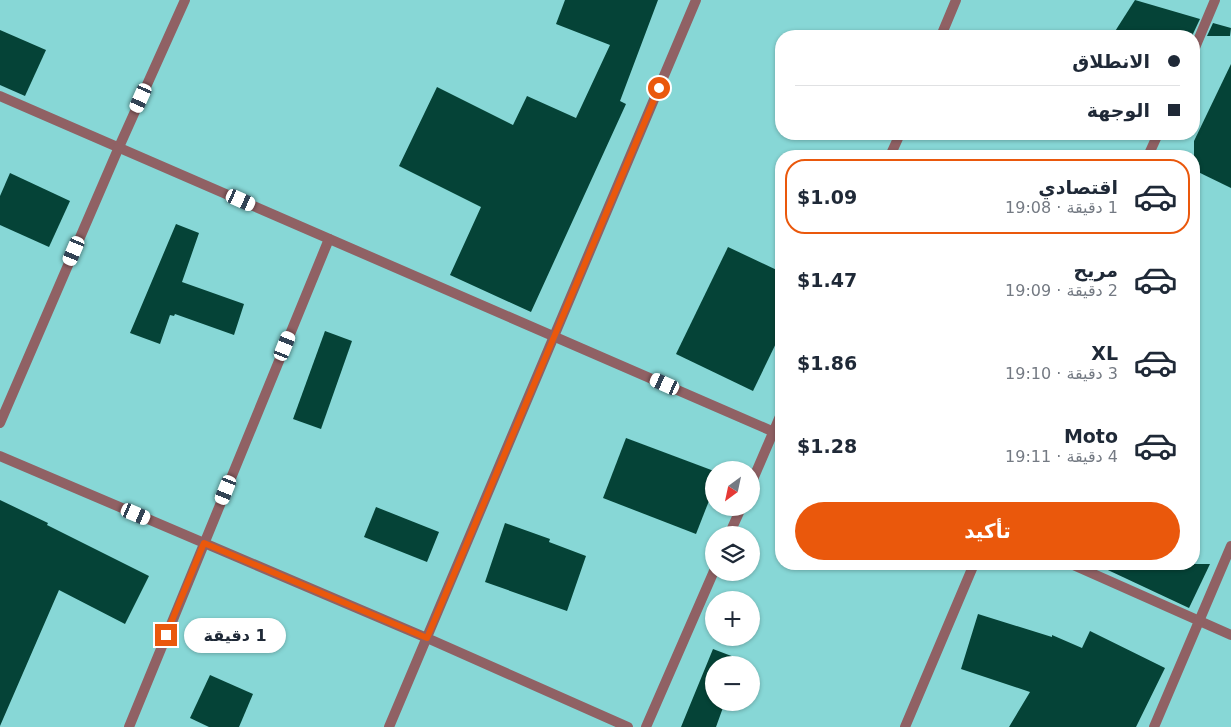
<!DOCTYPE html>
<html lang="ar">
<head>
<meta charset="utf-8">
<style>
	:root { --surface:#fff; --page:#f6f6f7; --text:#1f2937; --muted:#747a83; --line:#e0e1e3; --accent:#ea580c }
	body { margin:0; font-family:"DejaVu Sans","Noto Sans Arabic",sans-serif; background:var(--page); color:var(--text); direction:rtl; height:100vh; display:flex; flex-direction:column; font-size:19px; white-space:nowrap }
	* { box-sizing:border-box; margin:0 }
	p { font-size:16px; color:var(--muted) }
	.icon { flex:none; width:28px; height:28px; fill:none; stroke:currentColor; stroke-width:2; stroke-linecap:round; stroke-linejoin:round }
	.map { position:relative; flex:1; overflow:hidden; direction:ltr }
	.side { position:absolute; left:775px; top:150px; width:425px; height:420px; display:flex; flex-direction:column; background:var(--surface); border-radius:20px; box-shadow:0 1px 4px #0004; direction:rtl }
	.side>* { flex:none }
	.guide { position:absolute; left:775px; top:30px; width:425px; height:110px; border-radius:20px; box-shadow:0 1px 4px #0004; direction:rtl; display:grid; align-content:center; height:110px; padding:0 20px; background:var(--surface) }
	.needle { width:32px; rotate:213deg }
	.buttons { position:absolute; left:705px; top:461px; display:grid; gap:10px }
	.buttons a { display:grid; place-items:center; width:55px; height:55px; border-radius:50%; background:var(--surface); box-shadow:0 1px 4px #0004; font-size:25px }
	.end { position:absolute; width:22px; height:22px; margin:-11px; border:6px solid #ea580c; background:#fff; box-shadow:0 0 0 2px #fff }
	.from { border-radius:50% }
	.bubble { position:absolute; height:35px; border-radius:18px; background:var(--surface); box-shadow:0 1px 4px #0004; font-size:16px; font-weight:700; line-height:35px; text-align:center; direction:rtl }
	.car { position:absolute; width:15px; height:30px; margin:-15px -8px; border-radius:6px; box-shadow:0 0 4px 1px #0007; background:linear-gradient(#fff 24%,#345 0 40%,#fff 0 76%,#345 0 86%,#fff 0) }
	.guide b { display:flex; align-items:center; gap:18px; height:48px; font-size:19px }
	.guide b+b { border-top:1px solid var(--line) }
	.guide i { width:12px; height:12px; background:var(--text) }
	ul { padding:9px 0 0; list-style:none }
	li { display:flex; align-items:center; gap:15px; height:75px; margin:0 10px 8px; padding:0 10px; border:2px solid transparent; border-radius:20px }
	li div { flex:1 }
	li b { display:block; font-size:19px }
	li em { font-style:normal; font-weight:700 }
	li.current { border-color:var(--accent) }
	li>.icon { width:45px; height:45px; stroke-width:1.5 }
	.action { display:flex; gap:10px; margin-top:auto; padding:10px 20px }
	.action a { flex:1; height:58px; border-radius:30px; background:var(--accent); color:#fff; font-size:20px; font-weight:700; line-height:58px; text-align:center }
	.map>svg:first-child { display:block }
	.building { fill:#054337 }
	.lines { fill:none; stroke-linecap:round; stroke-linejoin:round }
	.minor { stroke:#906164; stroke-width:10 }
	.route { stroke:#ea580c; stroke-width:6 }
</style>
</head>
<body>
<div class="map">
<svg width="1231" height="727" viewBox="0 0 1231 727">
	<rect width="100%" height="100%" fill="#87d7d6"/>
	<g class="building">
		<path d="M 565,0 L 658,0 L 620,101 L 626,104 L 531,312 L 450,275 L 481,207 L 399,166 L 437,87 L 513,125 L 527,96 L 576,118 L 610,45 L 556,24 Z"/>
		<path d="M 1135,0 L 1200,19 L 1192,36 L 1112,36 Z"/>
		<path d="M 1213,23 L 1231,28 L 1230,36 L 1207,36 Z"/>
		<path d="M 0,30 L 46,50 L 25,96 L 0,85 Z"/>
		<path d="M 1231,64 L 1231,188 L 1194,170 L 1194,141 Z"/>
		<path d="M 10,173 L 70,201 L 49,247 L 0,225 L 0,196 Z"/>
		<path d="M 176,224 L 199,233 L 182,282 L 244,304 L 234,335 L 175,314 L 174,316 L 170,315 L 160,344 L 130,333 Z"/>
		<path d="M 728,247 L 781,272 L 781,333 L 753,391 L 676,354 Z"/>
		<path d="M 325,331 L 352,341 L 321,429 L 293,419 Z"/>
		<path d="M 626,438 L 714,471 L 714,488 L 696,534 L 603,498 Z"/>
		<path d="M 0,500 L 48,523 L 47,525 L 149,576 L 125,624 L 59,590 L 0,726 Z"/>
		<path d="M 376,507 L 439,532 L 427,562 L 364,537 Z"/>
		<path d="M 505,523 L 550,539 L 549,542 L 586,556 L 567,611 L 485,582 Z"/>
		<path d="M 1095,564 L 1210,564 L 1189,608 Z"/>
		<path d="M 978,614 L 1052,637 L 1052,635 L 1082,648 L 1090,631 L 1165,668 L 1136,727 L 1009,727 L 1030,692 L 961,669 Z"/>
		<path d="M 713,649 L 742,660 L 740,665 L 714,665 L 714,702 L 725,702 L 716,727 L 681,727 Z"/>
		<path d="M 210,675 L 253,694 L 239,727 L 209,727 L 190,718 Z"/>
	</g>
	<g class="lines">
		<g class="minor">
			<path d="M 941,36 L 956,0"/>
			<path d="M 1194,50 L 1215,0"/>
			<path d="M 0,96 L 781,435"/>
			<path d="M 890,156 L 900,134"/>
			<path d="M 1148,156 L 1158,134"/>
			<path d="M 0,423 L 119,147 L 185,0"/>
			<path d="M 0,456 L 427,638 L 628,727"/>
			<path d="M 751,484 L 781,414"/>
			<path d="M 729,535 L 741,508"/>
			<path d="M 1071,564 L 1231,635"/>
			<path d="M 129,727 L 329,239"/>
			<path d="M 389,727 L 696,0"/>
			<path d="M 646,727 L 714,571"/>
			<path d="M 905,727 L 974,564"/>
			<path d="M 1154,727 L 1231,546"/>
		</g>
	</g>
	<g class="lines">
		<path class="route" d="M 166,635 L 204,543 L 427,638 L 659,88"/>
	</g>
</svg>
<div class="buttons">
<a><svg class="needle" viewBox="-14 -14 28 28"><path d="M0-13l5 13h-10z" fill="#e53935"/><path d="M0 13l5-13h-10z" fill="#747a83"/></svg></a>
<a><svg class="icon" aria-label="layers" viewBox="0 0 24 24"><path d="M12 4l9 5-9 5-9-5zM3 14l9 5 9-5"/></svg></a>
<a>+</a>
<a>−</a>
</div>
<i class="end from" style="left:659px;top:88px"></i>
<i class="end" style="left:166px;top:635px"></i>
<div class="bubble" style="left:184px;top:618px;width:102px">1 دقيقة</div>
<i class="car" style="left:141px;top:98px;rotate:204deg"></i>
<i class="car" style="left:241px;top:200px;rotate:114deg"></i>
<i class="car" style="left:74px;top:251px;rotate:203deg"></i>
<i class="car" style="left:285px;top:346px;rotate:22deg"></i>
<i class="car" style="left:665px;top:384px;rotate:294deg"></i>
<i class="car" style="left:226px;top:490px;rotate:202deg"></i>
<i class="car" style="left:136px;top:514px;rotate:113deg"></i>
<div class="guide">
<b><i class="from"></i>الانطلاق</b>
<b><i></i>الوجهة</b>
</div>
<section class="side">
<ul>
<li class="current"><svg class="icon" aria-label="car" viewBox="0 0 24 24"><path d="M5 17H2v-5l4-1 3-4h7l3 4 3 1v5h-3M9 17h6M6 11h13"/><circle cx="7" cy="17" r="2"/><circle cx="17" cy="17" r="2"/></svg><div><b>اقتصادي</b><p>1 دقيقة · 19:08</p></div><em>$1.09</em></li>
<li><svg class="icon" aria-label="car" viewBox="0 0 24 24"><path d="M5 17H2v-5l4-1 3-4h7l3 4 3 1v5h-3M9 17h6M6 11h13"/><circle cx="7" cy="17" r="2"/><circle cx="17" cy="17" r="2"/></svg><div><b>مريح</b><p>2 دقيقة · 19:09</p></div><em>$1.47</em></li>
<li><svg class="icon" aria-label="car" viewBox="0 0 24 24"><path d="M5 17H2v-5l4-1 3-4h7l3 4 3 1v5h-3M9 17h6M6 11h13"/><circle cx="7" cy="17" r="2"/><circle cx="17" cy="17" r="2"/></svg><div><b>XL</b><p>3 دقيقة · 19:10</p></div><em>$1.86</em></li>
<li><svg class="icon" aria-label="car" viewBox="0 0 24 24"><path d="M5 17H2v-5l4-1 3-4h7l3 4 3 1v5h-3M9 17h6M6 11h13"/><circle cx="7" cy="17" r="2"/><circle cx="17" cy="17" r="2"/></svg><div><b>Moto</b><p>4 دقيقة · 19:11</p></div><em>$1.28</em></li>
</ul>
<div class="action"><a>تأكيد</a></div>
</section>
</div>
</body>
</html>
